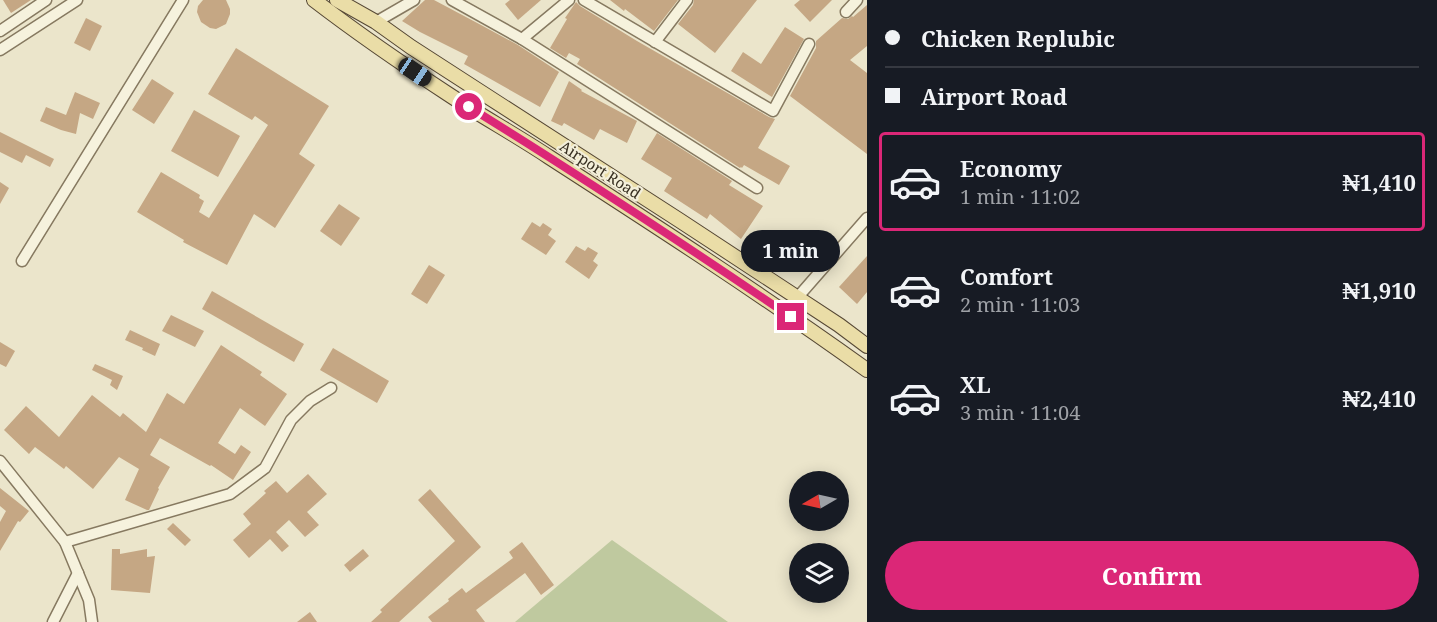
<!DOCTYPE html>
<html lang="en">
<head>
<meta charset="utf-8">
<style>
	:root { --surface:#171b24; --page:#20242c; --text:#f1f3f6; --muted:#9ea1a6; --line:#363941; --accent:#db2777 }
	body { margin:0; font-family:"Noto Serif",serif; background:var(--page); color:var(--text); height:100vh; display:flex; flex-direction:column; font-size:22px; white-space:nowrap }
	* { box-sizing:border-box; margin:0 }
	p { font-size:20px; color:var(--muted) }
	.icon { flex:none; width:33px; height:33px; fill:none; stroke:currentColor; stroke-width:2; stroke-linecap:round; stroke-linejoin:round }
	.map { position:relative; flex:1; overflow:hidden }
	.panel { display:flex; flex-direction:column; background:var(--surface); width:570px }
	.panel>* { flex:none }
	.guide { display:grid; align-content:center; height:132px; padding:0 18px; background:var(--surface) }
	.needle { width:39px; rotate:261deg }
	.tools { position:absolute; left:789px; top:471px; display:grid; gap:12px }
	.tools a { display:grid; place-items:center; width:60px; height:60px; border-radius:50%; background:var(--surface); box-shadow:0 3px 15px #0003; font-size:30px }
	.end { position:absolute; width:27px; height:27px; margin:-14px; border:8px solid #db2777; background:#fff; box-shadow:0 0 0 3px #fff }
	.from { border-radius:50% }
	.bubble { position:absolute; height:42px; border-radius:21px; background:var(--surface); box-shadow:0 3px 15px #0003; font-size:20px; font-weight:700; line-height:42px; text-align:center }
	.car { position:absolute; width:18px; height:36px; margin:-18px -9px; border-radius:8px; box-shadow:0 0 4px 2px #0007; background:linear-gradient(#222 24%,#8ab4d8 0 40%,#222 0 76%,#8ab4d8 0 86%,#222 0) }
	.guide b { display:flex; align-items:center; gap:21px; height:57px; font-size:22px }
	.guide b+b { border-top:2px solid var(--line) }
	.guide i { width:15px; height:15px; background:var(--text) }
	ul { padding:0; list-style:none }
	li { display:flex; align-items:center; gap:18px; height:99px; margin:0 12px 9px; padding:0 6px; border:3px solid transparent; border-radius:6px }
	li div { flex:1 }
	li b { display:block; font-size:22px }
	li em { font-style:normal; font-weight:700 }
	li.active { border-color:var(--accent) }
	li>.icon { width:54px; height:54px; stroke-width:1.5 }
	.action { display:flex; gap:12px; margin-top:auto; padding:12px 18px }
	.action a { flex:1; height:69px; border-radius:36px; background:var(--accent); color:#fff; font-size:24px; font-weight:700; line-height:69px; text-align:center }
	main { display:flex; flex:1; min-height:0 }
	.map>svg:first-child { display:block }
	.green { fill:#bfc99f }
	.building { fill:#c5a784 }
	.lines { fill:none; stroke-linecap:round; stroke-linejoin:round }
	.minor-casing { stroke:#867960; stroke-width:13 }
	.major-casing { stroke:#554734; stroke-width:16 }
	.minor { stroke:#f6f2dd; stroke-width:10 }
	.major { stroke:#eadda7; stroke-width:14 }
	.route { stroke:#db2777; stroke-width:8 }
	.labels { text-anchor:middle; stroke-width:4.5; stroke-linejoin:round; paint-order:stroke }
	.street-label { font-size:15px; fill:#383022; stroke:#f3efda }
</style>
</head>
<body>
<main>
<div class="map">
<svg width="867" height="622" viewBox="0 0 867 622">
	<rect width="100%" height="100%" fill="#ebe5cb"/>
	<path class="green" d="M 612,540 L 728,622 L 515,622 Z"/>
	<g class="building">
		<path d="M 3,0 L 31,0 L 11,13 Z"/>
		<path d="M 203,0 L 226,0 L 230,9 L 230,14 L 226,24 L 216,29 L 210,28 L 201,22 L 197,12 L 198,6 Z"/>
		<path d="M 425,0 L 434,0 L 481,25 L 518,45 L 559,72 L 540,107 L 464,64 L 468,56 L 420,32 L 402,21 Z"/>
		<path d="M 510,0 L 541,0 L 518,20 L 505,4 Z"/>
		<path d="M 610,0 L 678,0 L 654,31 L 625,9 L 624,11 Z"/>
		<path d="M 694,0 L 757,0 L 715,53 L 678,24 L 693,5 Z"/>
		<path d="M 800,0 L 832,0 L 810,22 L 794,5 Z"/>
		<path d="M 576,2 L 580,6 L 637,41 L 769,117 L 775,119 L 758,148 L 790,166 L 779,185 L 744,165 L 742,168 L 741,167 L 740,168 L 577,64 L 580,59 L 569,53 L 566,58 L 550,48 L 567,19 L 565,18 Z"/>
		<path d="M 867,5 L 867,46 L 850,60 L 867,73 L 867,154 L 790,96 L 816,48 L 816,41 L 842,18 L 848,19 L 852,16 L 853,17 Z"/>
		<path d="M 86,18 L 102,26 L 90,51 L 74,43 Z"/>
		<path d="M 785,27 L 804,39 L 772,97 L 731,71 L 743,52 L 761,64 Z"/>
		<path d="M 236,48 L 329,106 L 299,154 L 315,165 L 275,228 L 254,214 L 227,265 L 183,242 L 184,240 L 137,212 L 161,172 L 200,195 L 199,198 L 204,201 L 199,212 L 209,218 L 268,125 L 255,116 L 252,120 L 208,94 Z"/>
		<path d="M 152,79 L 174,93 L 154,124 L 132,110 Z"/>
		<path d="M 569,81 L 582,90 L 581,91 L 637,121 L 627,143 L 600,129 L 594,140 L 564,123 L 562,126 L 551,121 Z"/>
		<path d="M 75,92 L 100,103 L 93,119 L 80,113 L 76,134 L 61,130 L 40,121 L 46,107 L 66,115 Z"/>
		<path d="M 194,110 L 240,136 L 218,177 L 171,151 Z"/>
		<path d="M 0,132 L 54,159 L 50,167 L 26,155 L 22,163 L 0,152 Z"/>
		<path d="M 657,133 L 732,181 L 729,185 L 763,206 L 741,239 L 710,214 L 707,219 L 664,191 L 672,178 L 641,159 Z"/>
		<path d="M 0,182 L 9,188 L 0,204 Z"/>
		<path d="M 339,204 L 360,218 L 341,246 L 320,231 Z"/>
		<path d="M 532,222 L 540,227 L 543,223 L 552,229 L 548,235 L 556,241 L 546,255 L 521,239 Z"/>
		<path d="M 576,246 L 585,251 L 588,247 L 598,253 L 593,261 L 598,265 L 589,279 L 565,262 Z"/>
		<path d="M 867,256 L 867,292 L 857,304 L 839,287 Z"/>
		<path d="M 429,265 L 445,275 L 427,304 L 411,294 Z"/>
		<path d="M 212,291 L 304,344 L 294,362 L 202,309 Z"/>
		<path d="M 171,315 L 204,331 L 195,347 L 162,331 Z"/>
		<path d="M 130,330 L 160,344 L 155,356 L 142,350 L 143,348 L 125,340 Z"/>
		<path d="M 0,342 L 15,351 L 6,367 L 0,364 Z"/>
		<path d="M 221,345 L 262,372 L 260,375 L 287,394 L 265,426 L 240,408 L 218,443 L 235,454 L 241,445 L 251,452 L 233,480 L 211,465 L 210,466 L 160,438 L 150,455 L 170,467 L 158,488 L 159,489 L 149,510 L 147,510 L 125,500 L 139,469 L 119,457 L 93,489 L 66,466 L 64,469 L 35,447 L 29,454 L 4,430 L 26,406 L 59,437 L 92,395 L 120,417 L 123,413 L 146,432 L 167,393 L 184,404 Z"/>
		<path d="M 333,348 L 389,381 L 377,403 L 320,370 Z"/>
		<path d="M 95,364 L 123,376 L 117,390 L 110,385 L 112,380 L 92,370 Z"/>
		<path d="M 308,474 L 327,494 L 307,512 L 319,525 L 305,537 L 289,520 L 276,532 L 289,546 L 282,552 L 270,539 L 249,558 L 233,540 L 251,524 L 243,514 L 266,493 L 264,491 L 276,481 L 287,493 Z"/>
		<path d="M 0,488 L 29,511 L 20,522 L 18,521 L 0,551 L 0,522 L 6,511 L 0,506 Z"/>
		<path d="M 430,489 L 481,547 L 399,622 L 371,622 L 382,612 L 380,610 L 455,541 L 418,500 Z"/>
		<path d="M 173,523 L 191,540 L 185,546 L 167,529 Z"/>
		<path d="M 522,542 L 554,585 L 541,595 L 525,573 L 476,610 L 485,622 L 432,622 L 428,617 L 449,601 L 448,599 L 462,588 L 466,593 L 513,558 L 509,552 Z"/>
		<path d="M 112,549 L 120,549 L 120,554 L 147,549 L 147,557 L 155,556 L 150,593 L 111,590 Z"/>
		<path d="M 363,549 L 369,556 L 350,572 L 344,565 Z"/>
		<path d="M 310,612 L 317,622 L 297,622 Z"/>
	</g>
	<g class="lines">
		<g class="minor-casing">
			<g id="minor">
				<path d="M 452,0 L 522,39 L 757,188"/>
				<path d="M 584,0 L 773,111 L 809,44"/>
				<path d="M 846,12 L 857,0"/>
				<path d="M 376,22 L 414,0"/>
				<path d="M 0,31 L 46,0"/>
				<path d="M 522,39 L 569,0"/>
				<path d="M 655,42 L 687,0"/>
				<path d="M 0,50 L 77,0"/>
				<path d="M 22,261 L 183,0"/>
				<path d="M 797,298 L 867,218"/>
				<path d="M 0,461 L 65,542 L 89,600 L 92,622"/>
				<path d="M 65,542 L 230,494 L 265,468 L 291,420 L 310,401 L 331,388"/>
				<path d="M 53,622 L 78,573"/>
			</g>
		</g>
		<g class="major-casing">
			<g id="major">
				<path d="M 314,0 C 357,33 402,64 448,94 C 481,116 516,135 549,157 C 656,226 764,296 867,370"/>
				<path d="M 337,0 L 376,22 L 411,47 L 679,220 L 839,325 L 867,346"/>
			</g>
		</g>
		<use href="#minor" class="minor"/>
		<use href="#major" class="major"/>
	</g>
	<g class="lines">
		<path class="route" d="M 469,107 C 578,174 685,245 791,317"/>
	</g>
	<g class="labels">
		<g class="street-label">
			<text transform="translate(600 170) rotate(33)" y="5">Airport Road</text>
		</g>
	</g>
</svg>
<div class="tools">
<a><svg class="needle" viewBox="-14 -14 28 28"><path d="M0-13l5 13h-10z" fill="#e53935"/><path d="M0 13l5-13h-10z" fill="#9ea1a6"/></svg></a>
<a><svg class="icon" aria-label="layers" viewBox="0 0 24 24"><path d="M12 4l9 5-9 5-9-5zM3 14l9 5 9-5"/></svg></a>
</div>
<i class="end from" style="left:469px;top:107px"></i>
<i class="end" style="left:791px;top:317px"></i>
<div class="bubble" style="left:741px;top:230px;width:99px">1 min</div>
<i class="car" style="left:415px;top:72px;rotate:124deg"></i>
</div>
<section class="panel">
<div class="guide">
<b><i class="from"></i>Chicken Replubic</b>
<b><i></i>Airport Road</b>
</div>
<ul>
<li class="active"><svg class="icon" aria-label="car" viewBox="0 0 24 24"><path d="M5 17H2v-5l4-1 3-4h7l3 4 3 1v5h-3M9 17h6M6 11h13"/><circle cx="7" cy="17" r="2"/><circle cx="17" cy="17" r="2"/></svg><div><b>Economy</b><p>1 min · 11:02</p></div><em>₦1,410</em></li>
<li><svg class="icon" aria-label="car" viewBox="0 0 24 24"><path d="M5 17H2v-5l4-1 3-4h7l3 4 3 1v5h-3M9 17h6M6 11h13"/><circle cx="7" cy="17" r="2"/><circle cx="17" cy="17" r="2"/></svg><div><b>Comfort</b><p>2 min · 11:03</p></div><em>₦1,910</em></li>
<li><svg class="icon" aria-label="car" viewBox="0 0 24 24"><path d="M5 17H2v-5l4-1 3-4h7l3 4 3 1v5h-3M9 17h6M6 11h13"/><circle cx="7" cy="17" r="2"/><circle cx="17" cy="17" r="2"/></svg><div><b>XL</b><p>3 min · 11:04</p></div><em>₦2,410</em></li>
</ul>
<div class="action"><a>Confirm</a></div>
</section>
</main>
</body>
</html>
